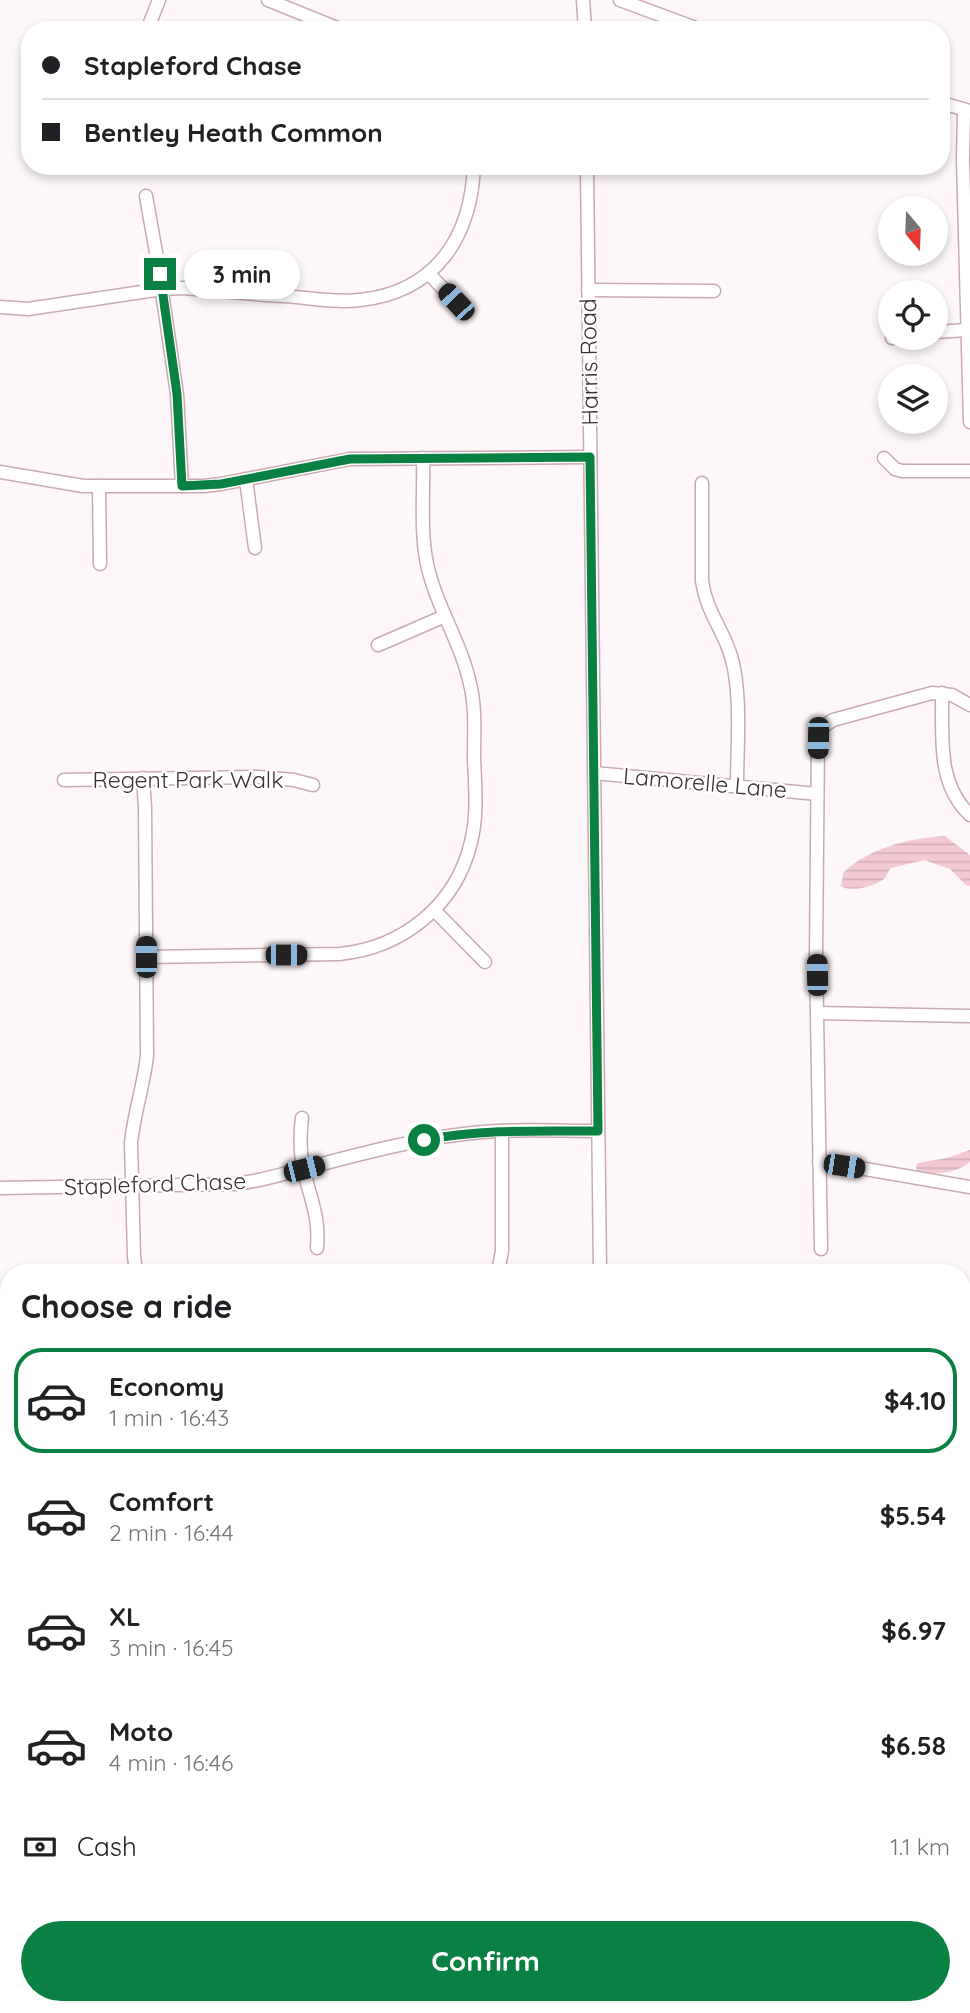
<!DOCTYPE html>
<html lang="en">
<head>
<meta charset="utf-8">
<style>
	:root { --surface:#fff; --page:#f2f2f2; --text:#202124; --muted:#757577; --line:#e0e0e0; --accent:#0b8043 }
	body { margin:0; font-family:Quicksand,sans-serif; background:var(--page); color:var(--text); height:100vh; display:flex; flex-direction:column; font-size:26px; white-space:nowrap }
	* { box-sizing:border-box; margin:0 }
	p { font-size:23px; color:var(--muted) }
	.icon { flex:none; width:38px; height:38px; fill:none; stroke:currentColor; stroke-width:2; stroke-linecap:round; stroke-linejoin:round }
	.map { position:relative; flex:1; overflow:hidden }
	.side { position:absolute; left:0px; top:1264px; width:971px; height:751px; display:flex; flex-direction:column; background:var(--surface); border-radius:28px 28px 0 0; box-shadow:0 4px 10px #0003 }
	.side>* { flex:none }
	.top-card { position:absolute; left:21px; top:21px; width:929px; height:154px; border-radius:28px; box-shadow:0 4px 10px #0003; display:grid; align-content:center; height:154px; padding:0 21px; background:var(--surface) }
	.needle { width:46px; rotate:161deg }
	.fabs { position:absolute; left:878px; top:196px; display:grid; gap:14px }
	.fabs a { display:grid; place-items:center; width:70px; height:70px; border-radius:50%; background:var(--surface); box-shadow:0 4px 10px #0003; font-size:35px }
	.end { position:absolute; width:32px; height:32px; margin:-16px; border:9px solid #0b8043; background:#fff; box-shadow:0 0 0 4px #fff }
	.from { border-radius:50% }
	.bubble { position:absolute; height:49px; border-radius:24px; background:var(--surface); box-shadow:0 4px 10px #0003; font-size:23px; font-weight:700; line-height:49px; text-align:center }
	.car { position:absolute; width:21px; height:42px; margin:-21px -10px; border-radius:9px; box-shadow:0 0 5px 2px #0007; background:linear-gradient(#222 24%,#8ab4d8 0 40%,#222 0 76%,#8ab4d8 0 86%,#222 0) }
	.top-card b { display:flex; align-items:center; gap:24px; height:66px; font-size:26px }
	.top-card b+b { border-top:2px solid var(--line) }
	.top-card i { width:18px; height:18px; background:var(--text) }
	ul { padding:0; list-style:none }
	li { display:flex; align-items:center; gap:21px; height:105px; margin:0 14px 10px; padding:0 7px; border:4px solid transparent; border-radius:28px }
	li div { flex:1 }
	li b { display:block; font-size:26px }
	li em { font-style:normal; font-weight:700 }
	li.on { border-color:var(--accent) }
	li>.icon { width:63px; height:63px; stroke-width:1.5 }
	h2 { padding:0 21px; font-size:32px; line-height:84px }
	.pay { display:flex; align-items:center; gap:18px; height:77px; padding:0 21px; font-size:26px }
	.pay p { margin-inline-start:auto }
	.primary-button { display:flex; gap:14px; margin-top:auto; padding:14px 21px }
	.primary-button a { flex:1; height:80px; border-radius:42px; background:var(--accent); color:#fff; font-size:28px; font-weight:700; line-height:80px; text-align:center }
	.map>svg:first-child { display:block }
	.water { fill:url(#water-rules) }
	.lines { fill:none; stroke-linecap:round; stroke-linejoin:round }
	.minor-casing { stroke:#c9aab1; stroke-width:15 }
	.minor { stroke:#fff; stroke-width:12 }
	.route { stroke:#0b8043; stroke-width:9 }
	.labels { text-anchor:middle; stroke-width:5; stroke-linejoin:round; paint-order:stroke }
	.street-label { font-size:23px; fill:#3c2f32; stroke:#fff }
</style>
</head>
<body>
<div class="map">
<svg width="970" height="2013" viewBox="0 0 970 2013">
	<defs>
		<pattern id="water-rules" width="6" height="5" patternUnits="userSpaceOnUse" patternTransform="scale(1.75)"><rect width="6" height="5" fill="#f3cad3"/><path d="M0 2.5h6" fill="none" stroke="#d1aeb6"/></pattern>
	</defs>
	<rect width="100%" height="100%" fill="#fef7f9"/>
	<g class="water">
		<path d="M 945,836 L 970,855 L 970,886 L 966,885 L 950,869 L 924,860 L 891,868 C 888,871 887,875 885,878 C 877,886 850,893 841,886 L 843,873 C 868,848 910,838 945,836 Z"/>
		<path d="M 970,1150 L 970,1162 C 956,1174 934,1175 917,1172 L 916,1166 L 918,1163 L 947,1158 Z"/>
		<path d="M 963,1919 L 970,1923 L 970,2013 L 966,2013 L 962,2006 Z"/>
	</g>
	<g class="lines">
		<g class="minor-casing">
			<g id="minor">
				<path d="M 268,0 L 342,30"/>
				<path d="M 583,0 L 585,30"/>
				<path d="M 620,0 L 701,30"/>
				<path d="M 147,30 L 159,0"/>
				<path d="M 942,103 L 970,111"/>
				<path d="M 964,110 L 963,159 L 970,422"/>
				<path d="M 587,166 L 600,1272"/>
				<path d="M 146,196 L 157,258 L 177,394 L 182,486"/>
				<path d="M 428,273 L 456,302"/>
				<path d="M 588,290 L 714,291"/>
				<path d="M 0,307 L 28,309 L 162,289 L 183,288 C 217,291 251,294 285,296 C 310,298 336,303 360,300 C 436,292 471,237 474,166"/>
				<path d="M 936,332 L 967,330"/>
				<path d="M 892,338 L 893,338"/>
				<path d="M 884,458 L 895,469 L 902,471 L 970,471"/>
				<path d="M 0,472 L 83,486 L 204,486 L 221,484 L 350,459 L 590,457"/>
				<path d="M 246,479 L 255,548"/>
				<path d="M 702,483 L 702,581 C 706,611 723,629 731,656 C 742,692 737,748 737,786"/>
				<path d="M 99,486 L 100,564"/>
				<path d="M 378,645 L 445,616"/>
				<path d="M 942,693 C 943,736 936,783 970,815"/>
				<path d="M 594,773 L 817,794"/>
				<path d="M 64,780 L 258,777 L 294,780 L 313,785"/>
				<path d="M 434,910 L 485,962"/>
				<path d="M 146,957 L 339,954 C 402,948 456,906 471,842 C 478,815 475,785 474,758 C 474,733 476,707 470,684 C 461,642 436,606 427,564 C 420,530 424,493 423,458"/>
				<path d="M 817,1013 L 970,1016"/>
				<path d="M 302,1118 C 300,1133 300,1147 302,1162 C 308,1194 320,1213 317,1248"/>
				<path d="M 819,1161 L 970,1187"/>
				<path d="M 0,1188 L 236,1184 L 259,1180 C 326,1164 394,1142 464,1134 C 508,1128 553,1131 598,1131"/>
				<path d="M 821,1249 L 816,956 L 818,738 L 824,726 L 833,720 L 932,693 L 952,695 L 970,705"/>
				<path d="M 136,1272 L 134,1256 L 131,1143 C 134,1113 144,1085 147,1055 L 145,807 L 143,778"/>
				<path d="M 498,1272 L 502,1251 L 502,1131"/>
				<path d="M 962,1516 L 970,1517"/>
				<path d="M 0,1707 L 9,1708"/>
				<path d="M 962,1780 L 970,1780"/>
				<path d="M 0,1920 L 9,1864"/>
				<path d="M 367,2006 L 367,2013"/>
				<path d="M 607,2006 L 607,2013"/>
				<path d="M 648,2006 L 658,2013"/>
			</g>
		</g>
		<use href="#minor" class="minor"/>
	</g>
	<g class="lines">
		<path class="route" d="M 160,274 L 177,394 L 182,486 L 221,484 L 350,459 L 590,457 L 598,1131 C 539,1131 482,1129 424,1140"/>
	</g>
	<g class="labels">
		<g class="street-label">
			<text transform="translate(589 362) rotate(-91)" y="8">Harris Road</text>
			<text x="188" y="788">Regent Park Walk</text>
			<text transform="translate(705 783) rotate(5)" y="8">Lamorelle Lane</text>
			<text transform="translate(155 1184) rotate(-2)" y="8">Stapleford Chase</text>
		</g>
	</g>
</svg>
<div class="fabs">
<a><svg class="needle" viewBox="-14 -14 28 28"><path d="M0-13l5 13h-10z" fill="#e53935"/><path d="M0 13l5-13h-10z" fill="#757577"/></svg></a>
<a><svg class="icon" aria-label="locate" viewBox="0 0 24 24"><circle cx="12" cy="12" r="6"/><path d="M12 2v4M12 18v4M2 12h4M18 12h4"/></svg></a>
<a><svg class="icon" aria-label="layers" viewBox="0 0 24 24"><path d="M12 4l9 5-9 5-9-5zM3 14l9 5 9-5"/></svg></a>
</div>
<i class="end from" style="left:424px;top:1140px"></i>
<i class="end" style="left:160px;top:274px"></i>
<div class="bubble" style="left:184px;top:250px;width:116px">3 min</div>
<i class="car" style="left:456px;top:302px;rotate:317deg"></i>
<i class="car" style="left:818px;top:738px;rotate:181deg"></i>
<i class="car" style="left:286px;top:955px;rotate:90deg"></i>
<i class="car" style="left:146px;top:957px;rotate:0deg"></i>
<i class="car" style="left:817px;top:975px;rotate:359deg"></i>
<i class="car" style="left:844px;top:1166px;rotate:99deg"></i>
<i class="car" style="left:304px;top:1169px;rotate:76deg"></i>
<div class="top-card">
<b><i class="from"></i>Stapleford Chase</b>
<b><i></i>Bentley Heath Common</b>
</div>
<section class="side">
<h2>Choose a ride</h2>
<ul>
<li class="on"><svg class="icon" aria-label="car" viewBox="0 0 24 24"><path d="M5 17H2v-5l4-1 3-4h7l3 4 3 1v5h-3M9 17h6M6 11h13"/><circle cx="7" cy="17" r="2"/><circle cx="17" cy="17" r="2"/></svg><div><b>Economy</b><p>1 min · 16:43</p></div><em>$4.10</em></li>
<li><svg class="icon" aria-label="car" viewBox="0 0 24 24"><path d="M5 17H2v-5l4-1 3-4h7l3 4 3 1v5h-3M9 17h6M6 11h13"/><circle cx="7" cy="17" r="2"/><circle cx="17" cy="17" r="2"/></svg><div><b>Comfort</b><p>2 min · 16:44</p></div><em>$5.54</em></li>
<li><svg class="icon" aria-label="car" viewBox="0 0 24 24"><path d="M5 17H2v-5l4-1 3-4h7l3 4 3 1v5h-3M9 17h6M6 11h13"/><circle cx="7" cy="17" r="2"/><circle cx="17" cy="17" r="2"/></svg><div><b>XL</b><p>3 min · 16:45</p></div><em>$6.97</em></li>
<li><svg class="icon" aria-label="car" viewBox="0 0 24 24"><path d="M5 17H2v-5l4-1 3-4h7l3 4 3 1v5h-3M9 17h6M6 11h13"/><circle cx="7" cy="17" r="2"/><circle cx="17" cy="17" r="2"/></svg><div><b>Moto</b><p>4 min · 16:46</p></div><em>$6.58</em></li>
</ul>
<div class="pay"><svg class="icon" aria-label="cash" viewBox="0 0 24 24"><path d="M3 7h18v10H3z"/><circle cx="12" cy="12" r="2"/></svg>Cash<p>1.1 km</p></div>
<div class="primary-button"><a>Confirm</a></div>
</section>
</div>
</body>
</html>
